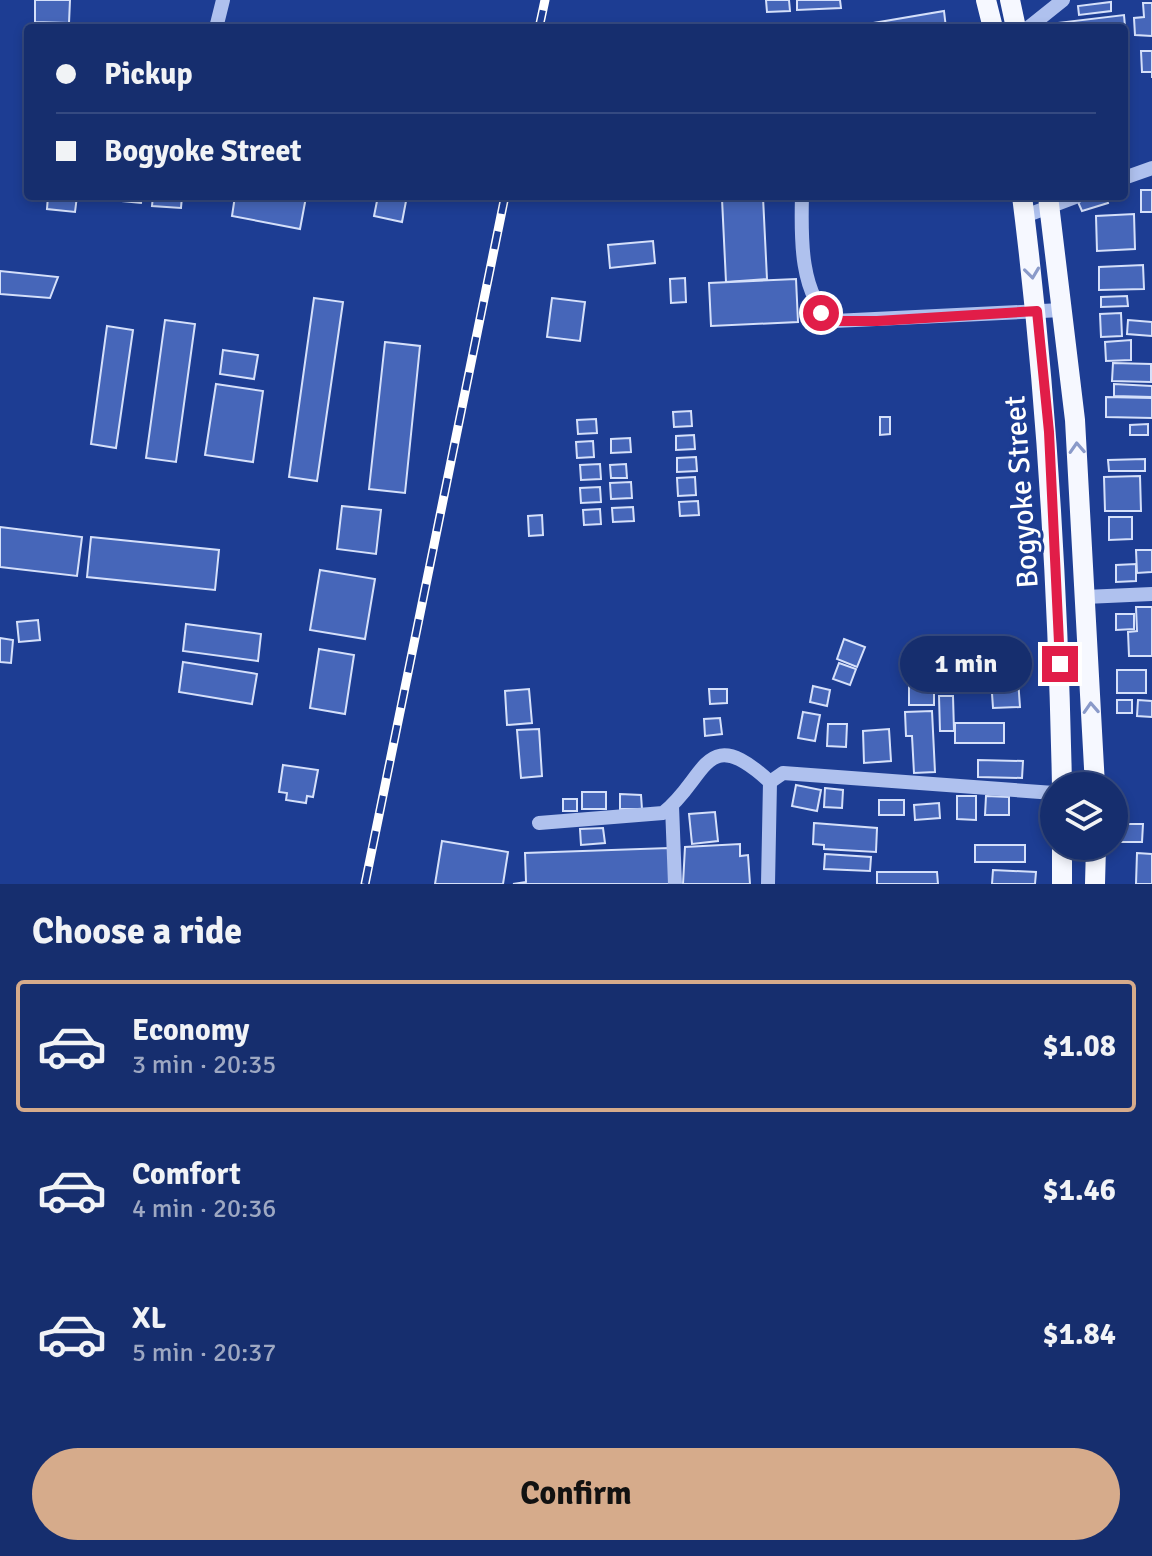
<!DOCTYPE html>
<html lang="en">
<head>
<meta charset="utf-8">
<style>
	:root { --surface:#162e6e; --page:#1f3673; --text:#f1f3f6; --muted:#9ea8c2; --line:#354a81; --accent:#d6ab8b }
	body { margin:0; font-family:Signika,sans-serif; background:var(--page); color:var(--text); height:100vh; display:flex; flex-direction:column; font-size:30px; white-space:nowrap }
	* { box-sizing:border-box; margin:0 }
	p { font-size:26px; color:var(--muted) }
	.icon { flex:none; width:44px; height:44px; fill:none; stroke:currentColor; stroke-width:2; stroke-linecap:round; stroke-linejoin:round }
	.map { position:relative; height:884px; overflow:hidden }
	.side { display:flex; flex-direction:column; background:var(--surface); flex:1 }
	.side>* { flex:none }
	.banner { position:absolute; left:24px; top:24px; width:1104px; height:176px; border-radius:8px; box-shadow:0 4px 12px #0003,0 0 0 2px var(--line); display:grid; align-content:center; height:176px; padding:0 32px; background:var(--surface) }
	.tools { position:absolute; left:1040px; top:772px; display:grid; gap:16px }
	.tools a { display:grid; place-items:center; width:88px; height:88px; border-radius:50%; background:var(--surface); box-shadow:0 4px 12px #0003,0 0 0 2px var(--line); font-size:40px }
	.end { position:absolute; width:36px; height:36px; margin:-18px; border:10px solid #e11d48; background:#fff; box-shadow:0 0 0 4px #fff }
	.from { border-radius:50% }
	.bubble { position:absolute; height:56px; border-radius:28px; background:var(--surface); box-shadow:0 4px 12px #0003,0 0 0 2px var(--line); font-size:26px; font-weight:800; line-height:56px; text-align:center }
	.banner b { display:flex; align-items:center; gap:28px; height:76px; font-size:30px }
	.banner b+b { border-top:2px solid var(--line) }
	.banner i { width:20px; height:20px; background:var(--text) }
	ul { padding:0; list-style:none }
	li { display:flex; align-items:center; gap:24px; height:132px; margin:0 16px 12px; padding:0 16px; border:4px solid transparent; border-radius:8px }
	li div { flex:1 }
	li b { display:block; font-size:30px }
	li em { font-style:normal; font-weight:800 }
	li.active { border-color:var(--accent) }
	li>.icon { width:72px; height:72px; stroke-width:1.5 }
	h2 { padding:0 32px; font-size:36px; line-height:96px }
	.action { display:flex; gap:16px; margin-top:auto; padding:16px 32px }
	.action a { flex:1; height:92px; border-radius:48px; background:var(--accent); color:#111; font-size:32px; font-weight:800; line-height:92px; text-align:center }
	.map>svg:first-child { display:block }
	.building { fill:#4666b9; stroke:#d5e0fa; stroke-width:2 }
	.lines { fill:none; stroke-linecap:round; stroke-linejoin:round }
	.minor { stroke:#afc1ee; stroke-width:14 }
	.major { stroke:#f6f8ff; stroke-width:20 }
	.rail-casing { stroke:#fff; stroke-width:9 }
	.rail { stroke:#1d3d93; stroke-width:6; stroke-dasharray:18; stroke-linecap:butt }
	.oneway { stroke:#8a9ac9 }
	.route { stroke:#e11d48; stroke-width:10 }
	.labels { text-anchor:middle; stroke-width:6; stroke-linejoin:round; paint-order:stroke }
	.street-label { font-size:30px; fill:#fff; stroke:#1d3d93 }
</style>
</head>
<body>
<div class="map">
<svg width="1152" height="884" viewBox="0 0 1152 884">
	<rect width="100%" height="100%" fill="#1d3d93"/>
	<g class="building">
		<path d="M 35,0 L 70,0 L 69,23 L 35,22 Z"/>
		<path d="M 766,0 L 789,0 L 790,11 L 767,12 Z"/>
		<path d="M 797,0 L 840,0 L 841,8 L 797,10 Z"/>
		<path d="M 1111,2 L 1111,11 L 1079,15 L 1078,6 Z"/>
		<path d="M 1143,3 L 1152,3 L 1152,36 L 1135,35 L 1134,18 L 1144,17 Z"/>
		<path d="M 944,11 L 946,28 L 844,28 Z"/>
		<path d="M 1124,15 L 1126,38 L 1124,28 L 1058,28 L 1057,23 Z"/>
		<path d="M 1141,51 L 1152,51 L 1152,78 L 1152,72 L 1142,72 Z"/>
		<rect x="1141" y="190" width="11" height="22"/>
		<path d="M 48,196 L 77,196 L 75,212 L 47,209 Z"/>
		<path d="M 112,196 L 142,196 L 141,203 L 112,200 Z"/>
		<path d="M 153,196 L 182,196 L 181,208 L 152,206 Z"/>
		<path d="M 235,196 L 317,196 L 306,197 L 300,229 L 232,216 Z"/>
		<path d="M 378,196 L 407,196 L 402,222 L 374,216 Z"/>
		<path d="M 1095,196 L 1106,196 L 1108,203 L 1082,211 L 1078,202 Z"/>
		<path d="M 763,197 L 767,279 L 726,282 L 722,199 Z"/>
		<path d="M 1134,214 L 1135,249 L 1097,251 L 1096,216 Z"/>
		<path d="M 653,241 L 655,263 L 610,268 L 608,245 Z"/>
		<path d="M 1143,265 L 1144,289 L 1099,290 L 1099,267 Z"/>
		<path d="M 0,271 L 58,277 L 50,298 L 0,294 Z"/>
		<path d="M 685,278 L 686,302 L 671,303 L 670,279 Z"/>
		<path d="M 796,279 L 798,322 L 711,326 L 709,283 Z"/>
		<path d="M 1127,296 L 1128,306 L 1101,307 L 1101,297 Z"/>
		<path d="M 314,298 L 343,302 L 317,481 L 289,477 Z"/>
		<path d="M 552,298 L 585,302 L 580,341 L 547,337 Z"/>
		<path d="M 1121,313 L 1122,336 L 1101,337 L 1100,314 Z"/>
		<path d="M 165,320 L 195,324 L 176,462 L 146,458 Z"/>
		<path d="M 1128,320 L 1152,322 L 1152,336 L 1127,334 Z"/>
		<path d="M 107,326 L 133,330 L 116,448 L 91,444 Z"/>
		<path d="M 1131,340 L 1131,360 L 1106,361 L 1105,342 Z"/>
		<path d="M 385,342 L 420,346 L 405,493 L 369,489 Z"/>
		<path d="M 223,350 L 258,355 L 254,379 L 220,374 Z"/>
		<path d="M 1113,363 L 1151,364 L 1151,382 L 1112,381 Z"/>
		<path d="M 216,384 L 263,391 L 253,462 L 205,455 Z"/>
		<path d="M 1114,384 L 1152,386 L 1152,397 L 1114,396 Z"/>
		<path d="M 1106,397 L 1152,398 L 1152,418 L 1106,417 Z"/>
		<path d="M 691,411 L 692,426 L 674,427 L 673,412 Z"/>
		<path d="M 880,417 L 890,417 L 890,434 L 880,435 Z"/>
		<path d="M 596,419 L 597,433 L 578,434 L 577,420 Z"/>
		<path d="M 1148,424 L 1148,435 L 1130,435 L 1130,425 Z"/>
		<path d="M 694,435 L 695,449 L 676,450 L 676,436 Z"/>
		<path d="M 630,438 L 631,452 L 611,453 L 611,439 Z"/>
		<path d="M 593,441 L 594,457 L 577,458 L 576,442 Z"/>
		<path d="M 696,457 L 697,471 L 677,472 L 677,458 Z"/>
		<path d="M 1145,459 L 1145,471 L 1109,471 L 1108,460 Z"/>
		<path d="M 600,464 L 601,479 L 581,480 L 580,465 Z"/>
		<path d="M 626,464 L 627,478 L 611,478 L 610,465 Z"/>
		<path d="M 1140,476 L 1141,511 L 1105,511 L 1104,477 Z"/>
		<path d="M 695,477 L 696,495 L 678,496 L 677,478 Z"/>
		<path d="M 631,482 L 632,498 L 611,499 L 610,483 Z"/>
		<path d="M 600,487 L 601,502 L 581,503 L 580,488 Z"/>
		<path d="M 698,501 L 699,515 L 680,516 L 679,502 Z"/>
		<path d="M 342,506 L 381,510 L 376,554 L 337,549 Z"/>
		<path d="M 633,507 L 634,521 L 613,522 L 612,508 Z"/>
		<path d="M 600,509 L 601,524 L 584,525 L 583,510 Z"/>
		<path d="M 542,515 L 543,535 L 529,536 L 528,516 Z"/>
		<path d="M 1109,517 L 1132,517 L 1132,539 L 1109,540 Z"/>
		<path d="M 0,527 L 82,537 L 77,576 L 0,567 Z"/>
		<path d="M 91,537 L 219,550 L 215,590 L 87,577 Z"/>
		<path d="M 1136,550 L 1152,550 L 1152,572 L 1137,573 Z"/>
		<path d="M 1136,564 L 1136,581 L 1116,582 L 1116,565 Z"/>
		<path d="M 320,570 L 375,579 L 365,639 L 310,630 Z"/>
		<path d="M 1136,607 L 1152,607 L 1152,656 L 1129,656 L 1128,632 L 1137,631 Z"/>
		<path d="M 1116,614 L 1134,614 L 1134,629 L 1116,630 Z"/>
		<path d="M 38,620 L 40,640 L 19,642 L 17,622 Z"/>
		<path d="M 186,624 L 261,634 L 258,661 L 183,651 Z"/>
		<path d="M 0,638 L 13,640 L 11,663 L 0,662 Z"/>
		<path d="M 844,639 L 865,647 L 857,667 L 837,659 Z"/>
		<path d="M 319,649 L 354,655 L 345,714 L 310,708 Z"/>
		<path d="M 183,662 L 257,674 L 252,704 L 179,692 Z"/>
		<path d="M 839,663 L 856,669 L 850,685 L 833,679 Z"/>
		<rect x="1117" y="670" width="29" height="23"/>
		<path d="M 991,679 L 1018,679 L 1020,707 L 993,708 Z"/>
		<rect x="909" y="680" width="25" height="25"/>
		<path d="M 813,686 L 830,690 L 827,706 L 810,702 Z"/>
		<path d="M 529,689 L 532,723 L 507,725 L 505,691 Z"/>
		<path d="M 709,689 L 727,689 L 727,703 L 710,704 Z"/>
		<path d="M 939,696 L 953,696 L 954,731 L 940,731 Z"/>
		<rect x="1117" y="700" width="15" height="13"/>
		<path d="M 1138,700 L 1152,701 L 1152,717 L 1137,716 Z"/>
		<path d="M 932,711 L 935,772 L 914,773 L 912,736 L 906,736 L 905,712 Z"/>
		<path d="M 803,712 L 820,715 L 815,741 L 798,738 Z"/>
		<path d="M 720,718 L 722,734 L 705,736 L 704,719 Z"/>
		<rect x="955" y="723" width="49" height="20"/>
		<path d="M 828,724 L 847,724 L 846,747 L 827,746 Z"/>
		<path d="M 539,729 L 542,776 L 521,778 L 517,730 Z"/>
		<path d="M 889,729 L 891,761 L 864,763 L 863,731 Z"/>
		<path d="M 978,760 L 1023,761 L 1022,778 L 978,777 Z"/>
		<path d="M 283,765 L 318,770 L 313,797 L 307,796 L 306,803 L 286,800 L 287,793 L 279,792 Z"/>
		<path d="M 796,785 L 821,790 L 817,811 L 792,806 Z"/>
		<path d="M 825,788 L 843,790 L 842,808 L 824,807 Z"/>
		<rect x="582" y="792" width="24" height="17"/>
		<path d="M 620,794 L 641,795 L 642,809 L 620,809 Z"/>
		<path d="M 957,796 L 976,796 L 976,820 L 957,819 Z"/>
		<path d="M 986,796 L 1009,797 L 1009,815 L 985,815 Z"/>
		<rect x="563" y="799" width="14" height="12"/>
		<rect x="879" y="800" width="25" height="15"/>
		<path d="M 939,803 L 940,818 L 915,820 L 914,805 Z"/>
		<path d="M 715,812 L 718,841 L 692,844 L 689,814 Z"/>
		<path d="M 814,823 L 877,828 L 876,852 L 824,849 L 824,845 L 813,844 Z"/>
		<path d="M 1121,824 L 1143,824 L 1142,842 L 1121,842 Z"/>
		<path d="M 603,828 L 605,843 L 581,845 L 580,829 Z"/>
		<path d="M 442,841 L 508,852 L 503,884 L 435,884 Z"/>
		<path d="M 740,844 L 740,856 L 748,855 L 750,884 L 683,884 L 685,847 Z"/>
		<rect x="975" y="845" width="50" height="17"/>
		<path d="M 669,848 L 671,884 L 513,884 L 526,882 L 525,853 Z"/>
		<path d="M 1137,853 L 1152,854 L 1152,884 L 1136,884 Z"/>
		<path d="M 825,854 L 871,857 L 870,871 L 824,869 Z"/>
		<path d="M 993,870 L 1036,872 L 1035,884 L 992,884 Z"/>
		<path d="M 877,872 L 937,872 L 938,884 L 877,884 Z"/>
	</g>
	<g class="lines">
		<g class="minor">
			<path d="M 216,28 L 223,0"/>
			<path d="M 1028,28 L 1063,0"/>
			<path d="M 1124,178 L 1152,168"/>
			<path d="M 802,196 C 801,234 799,298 834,321 L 1062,310"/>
			<path d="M 1025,216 L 1078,196"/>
			<path d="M 1085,597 L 1152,594"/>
			<path d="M 672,806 L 675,884"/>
			<path d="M 539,823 L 663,813 C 707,779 704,721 770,782"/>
			<path d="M 768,884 L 770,782 L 783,773 L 1054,793"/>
		</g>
		<g class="major">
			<path d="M 986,0 L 993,28"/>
			<path d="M 1010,0 L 1016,28"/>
			<path d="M 1022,196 C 1047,393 1058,588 1062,786"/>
			<path d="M 1048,196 L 1075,420 L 1095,786"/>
			<path d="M 1062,884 L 1062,846"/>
			<path d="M 1095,884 L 1096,846"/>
		</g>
		<g class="rail-casing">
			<g id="rail">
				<path d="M 539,28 L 545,0"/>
				<path d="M 365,884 L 505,196"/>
			</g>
		</g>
		<use href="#rail" class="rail"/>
	</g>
	<defs><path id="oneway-chevron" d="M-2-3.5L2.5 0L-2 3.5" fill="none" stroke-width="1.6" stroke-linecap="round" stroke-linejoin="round" transform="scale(2)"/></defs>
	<g class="oneway">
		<use href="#oneway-chevron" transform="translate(1032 273) rotate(83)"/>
		<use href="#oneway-chevron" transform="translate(1077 448) rotate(-93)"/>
		<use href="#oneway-chevron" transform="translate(1091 708) rotate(-93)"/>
	</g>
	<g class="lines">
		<path class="route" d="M 821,313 L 834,321 L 877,321 L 1037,311 L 1049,432 L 1060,664"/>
	</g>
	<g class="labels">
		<g class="street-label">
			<text transform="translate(1021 492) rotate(-94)" y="10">Bogyoke Street</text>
		</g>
	</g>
</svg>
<div class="tools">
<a><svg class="icon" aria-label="layers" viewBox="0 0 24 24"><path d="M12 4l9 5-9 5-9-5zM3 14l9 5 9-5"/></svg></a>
</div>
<i class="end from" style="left:821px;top:313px"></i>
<i class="end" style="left:1060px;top:664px"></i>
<div class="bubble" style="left:900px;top:636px;width:132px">1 min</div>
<div class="banner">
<b><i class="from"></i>Pickup</b>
<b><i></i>Bogyoke Street</b>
</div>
</div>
<section class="side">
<h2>Choose a ride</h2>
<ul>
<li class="active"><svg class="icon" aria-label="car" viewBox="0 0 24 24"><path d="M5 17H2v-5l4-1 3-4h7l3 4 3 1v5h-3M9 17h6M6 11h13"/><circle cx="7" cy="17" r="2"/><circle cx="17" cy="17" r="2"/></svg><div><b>Economy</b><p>3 min · 20:35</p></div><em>$1.08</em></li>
<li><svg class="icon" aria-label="car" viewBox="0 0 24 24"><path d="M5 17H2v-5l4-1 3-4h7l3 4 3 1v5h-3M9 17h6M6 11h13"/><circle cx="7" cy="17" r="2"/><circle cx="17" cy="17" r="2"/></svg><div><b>Comfort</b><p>4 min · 20:36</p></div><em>$1.46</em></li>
<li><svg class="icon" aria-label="car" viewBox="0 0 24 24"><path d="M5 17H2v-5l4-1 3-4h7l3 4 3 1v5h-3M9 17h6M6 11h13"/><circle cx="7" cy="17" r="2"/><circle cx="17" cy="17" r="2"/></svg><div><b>XL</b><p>5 min · 20:37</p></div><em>$1.84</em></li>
</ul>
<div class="action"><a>Confirm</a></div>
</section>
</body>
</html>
